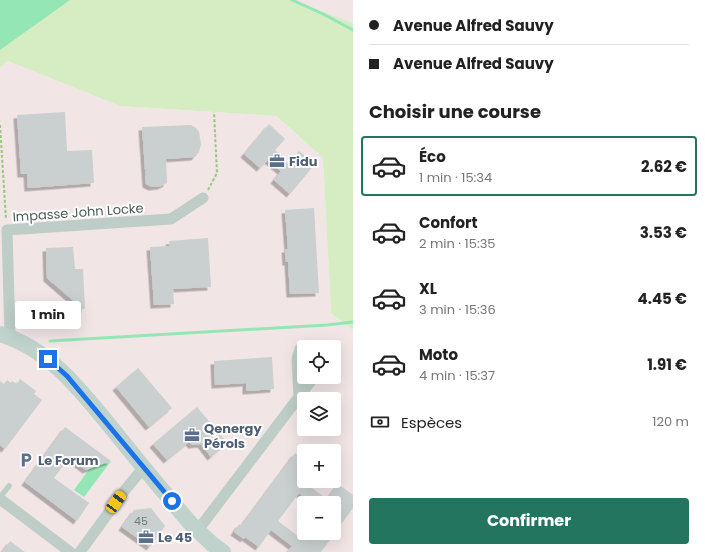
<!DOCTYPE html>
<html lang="fr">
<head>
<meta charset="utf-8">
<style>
	:root { --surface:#fff; --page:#f6f6f6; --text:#222; --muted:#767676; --line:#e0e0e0; --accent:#24755f }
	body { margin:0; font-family:Poppins,sans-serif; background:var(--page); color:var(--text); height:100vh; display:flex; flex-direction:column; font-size:15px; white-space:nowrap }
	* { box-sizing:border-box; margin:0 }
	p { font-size:13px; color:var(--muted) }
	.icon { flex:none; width:22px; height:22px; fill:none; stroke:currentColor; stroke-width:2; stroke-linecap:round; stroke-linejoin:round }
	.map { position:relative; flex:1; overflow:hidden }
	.side { display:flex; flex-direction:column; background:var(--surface); width:352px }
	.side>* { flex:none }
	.guide { display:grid; align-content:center; height:88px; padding:0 16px; background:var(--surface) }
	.fabs { position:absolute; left:297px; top:340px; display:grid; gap:8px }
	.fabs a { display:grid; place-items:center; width:44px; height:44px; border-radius:4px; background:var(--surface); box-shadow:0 4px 16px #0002; font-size:20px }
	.end { position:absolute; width:18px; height:18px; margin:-9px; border:5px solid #1a73e8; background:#fff; box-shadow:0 0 0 2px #fff }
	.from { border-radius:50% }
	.bubble { position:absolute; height:28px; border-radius:4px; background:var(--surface); box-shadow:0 4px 16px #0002; font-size:13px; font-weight:700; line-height:28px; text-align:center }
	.car { position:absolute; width:12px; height:24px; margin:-12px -6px; border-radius:5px; box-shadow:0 0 3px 1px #0007; background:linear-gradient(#f5c518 24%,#345 0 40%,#f5c518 0 76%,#345 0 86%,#f5c518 0) }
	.guide b { display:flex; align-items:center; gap:14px; height:38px; font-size:15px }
	.guide b+b { border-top:1px solid var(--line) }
	.guide i { width:10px; height:10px; background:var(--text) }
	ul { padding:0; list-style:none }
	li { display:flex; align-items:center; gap:12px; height:60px; margin:0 8px 6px; padding:0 8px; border:2px solid transparent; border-radius:4px }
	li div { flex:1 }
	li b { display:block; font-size:15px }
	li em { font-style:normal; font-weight:700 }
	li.active { border-color:var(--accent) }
	li>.icon { width:36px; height:36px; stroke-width:1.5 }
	h2 { padding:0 16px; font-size:18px; line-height:48px }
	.pay { display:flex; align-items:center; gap:10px; height:44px; padding:0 16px; font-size:15px }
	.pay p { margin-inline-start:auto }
	.button { display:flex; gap:8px; margin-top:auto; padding:8px 16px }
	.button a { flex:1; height:46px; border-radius:4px; background:var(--accent); color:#fff; font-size:16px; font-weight:700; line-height:46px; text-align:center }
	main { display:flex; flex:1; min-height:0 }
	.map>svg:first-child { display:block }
	.commercial { fill:#f1e5e6; fill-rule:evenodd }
	.green { fill:#d6edc4 }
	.water { fill:#94e7b4 }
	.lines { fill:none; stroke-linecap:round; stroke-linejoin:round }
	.stream { stroke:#94e7b4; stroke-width:3 }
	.building { fill:#c9d0cf; fill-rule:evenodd; filter:url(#shadow) }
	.path { stroke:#96c97e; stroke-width:2; stroke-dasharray:3 2; stroke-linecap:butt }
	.lane { stroke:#becdc7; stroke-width:5.5 }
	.street { stroke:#becdc7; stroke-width:11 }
	.secondary { stroke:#bfd2cc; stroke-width:16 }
	.route { stroke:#1a73e8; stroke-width:5 }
	.labels { text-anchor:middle; stroke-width:4; stroke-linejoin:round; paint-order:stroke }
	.number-label { font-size:11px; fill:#6a7a75 }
	.service-label { font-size:13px; font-weight:bold; fill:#4e5e75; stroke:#fff; text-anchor:start }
	.street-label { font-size:13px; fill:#4a5e57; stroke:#fff }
</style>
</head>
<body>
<main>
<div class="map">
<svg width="353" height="552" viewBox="0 0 353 552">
	<defs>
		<filter id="shadow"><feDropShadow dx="-3.5" dy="3.5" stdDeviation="0" flood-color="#0004"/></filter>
	</defs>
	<rect width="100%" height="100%" fill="#f4f2f3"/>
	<g class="commercial">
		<path d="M 292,0 L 353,0 L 353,23 Z"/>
		<path d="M 8,61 L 120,106 L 275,116 L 323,158 L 331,313 L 353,330 L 353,552 L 0,552 L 0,67 ZM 304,347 L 334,347 L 334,377 L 304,377 ZM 304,399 L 334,399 L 334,429 L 304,429 ZM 304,451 L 334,451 L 334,481 L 304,481 ZM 304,503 L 334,503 L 334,533 L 304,533 Z"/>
	</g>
	<path class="green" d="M 0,0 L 292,0 L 353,23 L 353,330 L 331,313 L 323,158 L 276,116 L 120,106 L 8,61 L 0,67 Z"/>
	<g class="water">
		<path d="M 0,0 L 70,0 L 0,50 Z"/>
		<path d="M 111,461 L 84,497 L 74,490 L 90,468 Z"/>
	</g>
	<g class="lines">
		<g class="stream">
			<path d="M 292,0 L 323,14 L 353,30"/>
			<path d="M 50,341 L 327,325 L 353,322"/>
		</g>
	</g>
	<g class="building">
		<path d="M 65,112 L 67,151 L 92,150 L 94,183 L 28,188 L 27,174 L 21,174 L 17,115 Z"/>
		<path d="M 269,124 L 285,139 L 275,150 L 288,164 L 299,151 L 315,164 L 290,194 L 274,180 L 281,171 L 268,160 L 260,168 L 244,154 Z"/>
		<path d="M 191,125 L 196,128 L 199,132 L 201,144 L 199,152 L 195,157 L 166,159 L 167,183 L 161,186 L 152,187 L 146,184 L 142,127 Z"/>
		<path d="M 314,208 L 319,293 L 290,294 L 288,262 L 286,262 L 285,249 L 288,249 L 285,210 Z"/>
		<path d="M 208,238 L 211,287 L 173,289 L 174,304 L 154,305 L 150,247 L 170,246 L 169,241 Z"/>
		<path d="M 73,247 L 75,269 L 83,269 L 85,309 L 77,309 L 77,304 L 47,278 L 46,248 Z"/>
		<path d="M 272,357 L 274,389 L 246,391 L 246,383 L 215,385 L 214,361 Z"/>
		<path d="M 138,368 L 172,408 L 149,427 L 116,387 Z"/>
		<path d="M 20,379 L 36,391 L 34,394 L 42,400 L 5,449 L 0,445 L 0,381 L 4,384 L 7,380 L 11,383 L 12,381 L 17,384 Z"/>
		<path d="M 197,407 L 227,443 L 211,457 L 201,444 L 192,445 L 189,442 L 167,460 L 153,444 Z"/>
		<path d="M 65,427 L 111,461 L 86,470 L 69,457 L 54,478 L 89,503 L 77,521 L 25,482 Z"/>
		<path d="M 295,453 L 304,459 L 304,482 L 327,499 L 338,484 L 353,495 L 353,508 L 321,552 L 287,552 L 292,546 L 271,530 L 259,547 L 245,537 L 244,539 L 234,532 L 239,524 L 241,526 ZM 299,493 L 312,503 L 334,503 L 334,533 L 301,533 L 299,537 L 278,521 Z"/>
		<path d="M 151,508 L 165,526 L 150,547 L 122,527 L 134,510 Z"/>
		<path d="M 10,541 L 25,552 L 2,552 Z"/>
	</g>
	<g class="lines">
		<g class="path">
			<path d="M 0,125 L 6,219"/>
			<path d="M 208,190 L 217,173 L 214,112"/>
		</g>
		<path class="lane" d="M 0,497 L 9,486"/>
		<g class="street">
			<path d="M 10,337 L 7,230 L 171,219 L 203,198"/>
			<path d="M 299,397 L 297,359 L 300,349 C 305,346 309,345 315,347"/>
			<path d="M 0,499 L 70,552"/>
			<path d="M 198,530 L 314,377"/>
			<path d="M 80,552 L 125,490 L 144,467"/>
		</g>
		<path class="secondary" d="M 0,334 C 53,350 85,396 118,436 C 142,466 166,495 191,524 L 212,544 L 223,552"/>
	</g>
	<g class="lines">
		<path class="route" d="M 48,359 L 67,376 L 172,501"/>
	</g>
	<defs>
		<g id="office-bare" transform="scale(1.2)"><path d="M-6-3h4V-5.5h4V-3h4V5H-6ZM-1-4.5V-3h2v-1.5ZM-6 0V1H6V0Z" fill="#5c6f8a" stroke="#fff" stroke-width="2.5" paint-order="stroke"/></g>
		<g id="parking-bare" transform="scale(1.2)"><path d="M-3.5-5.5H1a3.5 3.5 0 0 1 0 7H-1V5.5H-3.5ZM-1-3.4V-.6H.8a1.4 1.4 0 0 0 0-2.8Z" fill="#5c6f8a" stroke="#fff" stroke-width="2.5" paint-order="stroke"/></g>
	</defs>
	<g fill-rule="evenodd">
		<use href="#office-bare" x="277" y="161"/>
		<use href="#office-bare" x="192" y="435"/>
		<use href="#parking-bare" x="26" y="460"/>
		<use href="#office-bare" x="146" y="537"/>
	</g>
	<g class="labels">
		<g class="number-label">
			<text x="141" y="525">45</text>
		</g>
		<g class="service-label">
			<text x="289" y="166">Fidu</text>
			<text x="204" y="433">Qenergy<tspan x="204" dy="15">Pérols</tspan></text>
			<text x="38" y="465">Le Forum</text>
			<text x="158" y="542">Le 45</text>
		</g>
		<g class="street-label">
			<text transform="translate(78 212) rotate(-4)" y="5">Impasse John Locke</text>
		</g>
	</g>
</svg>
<div class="fabs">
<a><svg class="icon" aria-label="locate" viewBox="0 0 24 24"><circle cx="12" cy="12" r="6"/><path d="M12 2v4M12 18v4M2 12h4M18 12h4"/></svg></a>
<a><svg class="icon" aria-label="layers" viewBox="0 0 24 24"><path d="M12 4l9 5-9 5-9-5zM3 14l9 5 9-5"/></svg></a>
<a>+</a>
<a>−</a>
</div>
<i class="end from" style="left:172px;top:501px"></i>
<i class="end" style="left:48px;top:359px"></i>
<div class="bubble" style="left:15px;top:301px;width:66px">1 min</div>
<i class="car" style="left:116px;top:502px;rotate:36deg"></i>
</div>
<section class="side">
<div class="guide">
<b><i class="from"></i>Avenue Alfred Sauvy</b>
<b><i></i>Avenue Alfred Sauvy</b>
</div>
<h2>Choisir une course</h2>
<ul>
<li class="active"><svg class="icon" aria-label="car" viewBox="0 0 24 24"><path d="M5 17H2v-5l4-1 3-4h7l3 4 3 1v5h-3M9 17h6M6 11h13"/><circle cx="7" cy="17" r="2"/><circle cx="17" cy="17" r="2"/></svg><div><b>Éco</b><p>1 min · 15:34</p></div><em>2.62 €</em></li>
<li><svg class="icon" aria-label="car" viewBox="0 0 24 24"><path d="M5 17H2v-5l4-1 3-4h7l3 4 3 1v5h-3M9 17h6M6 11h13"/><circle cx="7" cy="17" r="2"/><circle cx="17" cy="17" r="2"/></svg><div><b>Confort</b><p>2 min · 15:35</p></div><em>3.53 €</em></li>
<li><svg class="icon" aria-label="car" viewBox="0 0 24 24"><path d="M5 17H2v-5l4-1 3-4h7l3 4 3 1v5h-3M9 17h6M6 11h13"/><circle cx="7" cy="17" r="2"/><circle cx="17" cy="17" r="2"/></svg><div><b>XL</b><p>3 min · 15:36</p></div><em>4.45 €</em></li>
<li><svg class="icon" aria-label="car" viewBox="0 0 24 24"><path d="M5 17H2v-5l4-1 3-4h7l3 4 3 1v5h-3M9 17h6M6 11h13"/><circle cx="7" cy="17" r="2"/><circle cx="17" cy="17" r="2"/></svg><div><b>Moto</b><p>4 min · 15:37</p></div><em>1.91 €</em></li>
</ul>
<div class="pay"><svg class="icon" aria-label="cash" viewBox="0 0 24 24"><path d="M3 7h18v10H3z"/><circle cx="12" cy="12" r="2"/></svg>Espèces<p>120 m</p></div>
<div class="button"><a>Confirmer</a></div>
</section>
</main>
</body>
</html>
